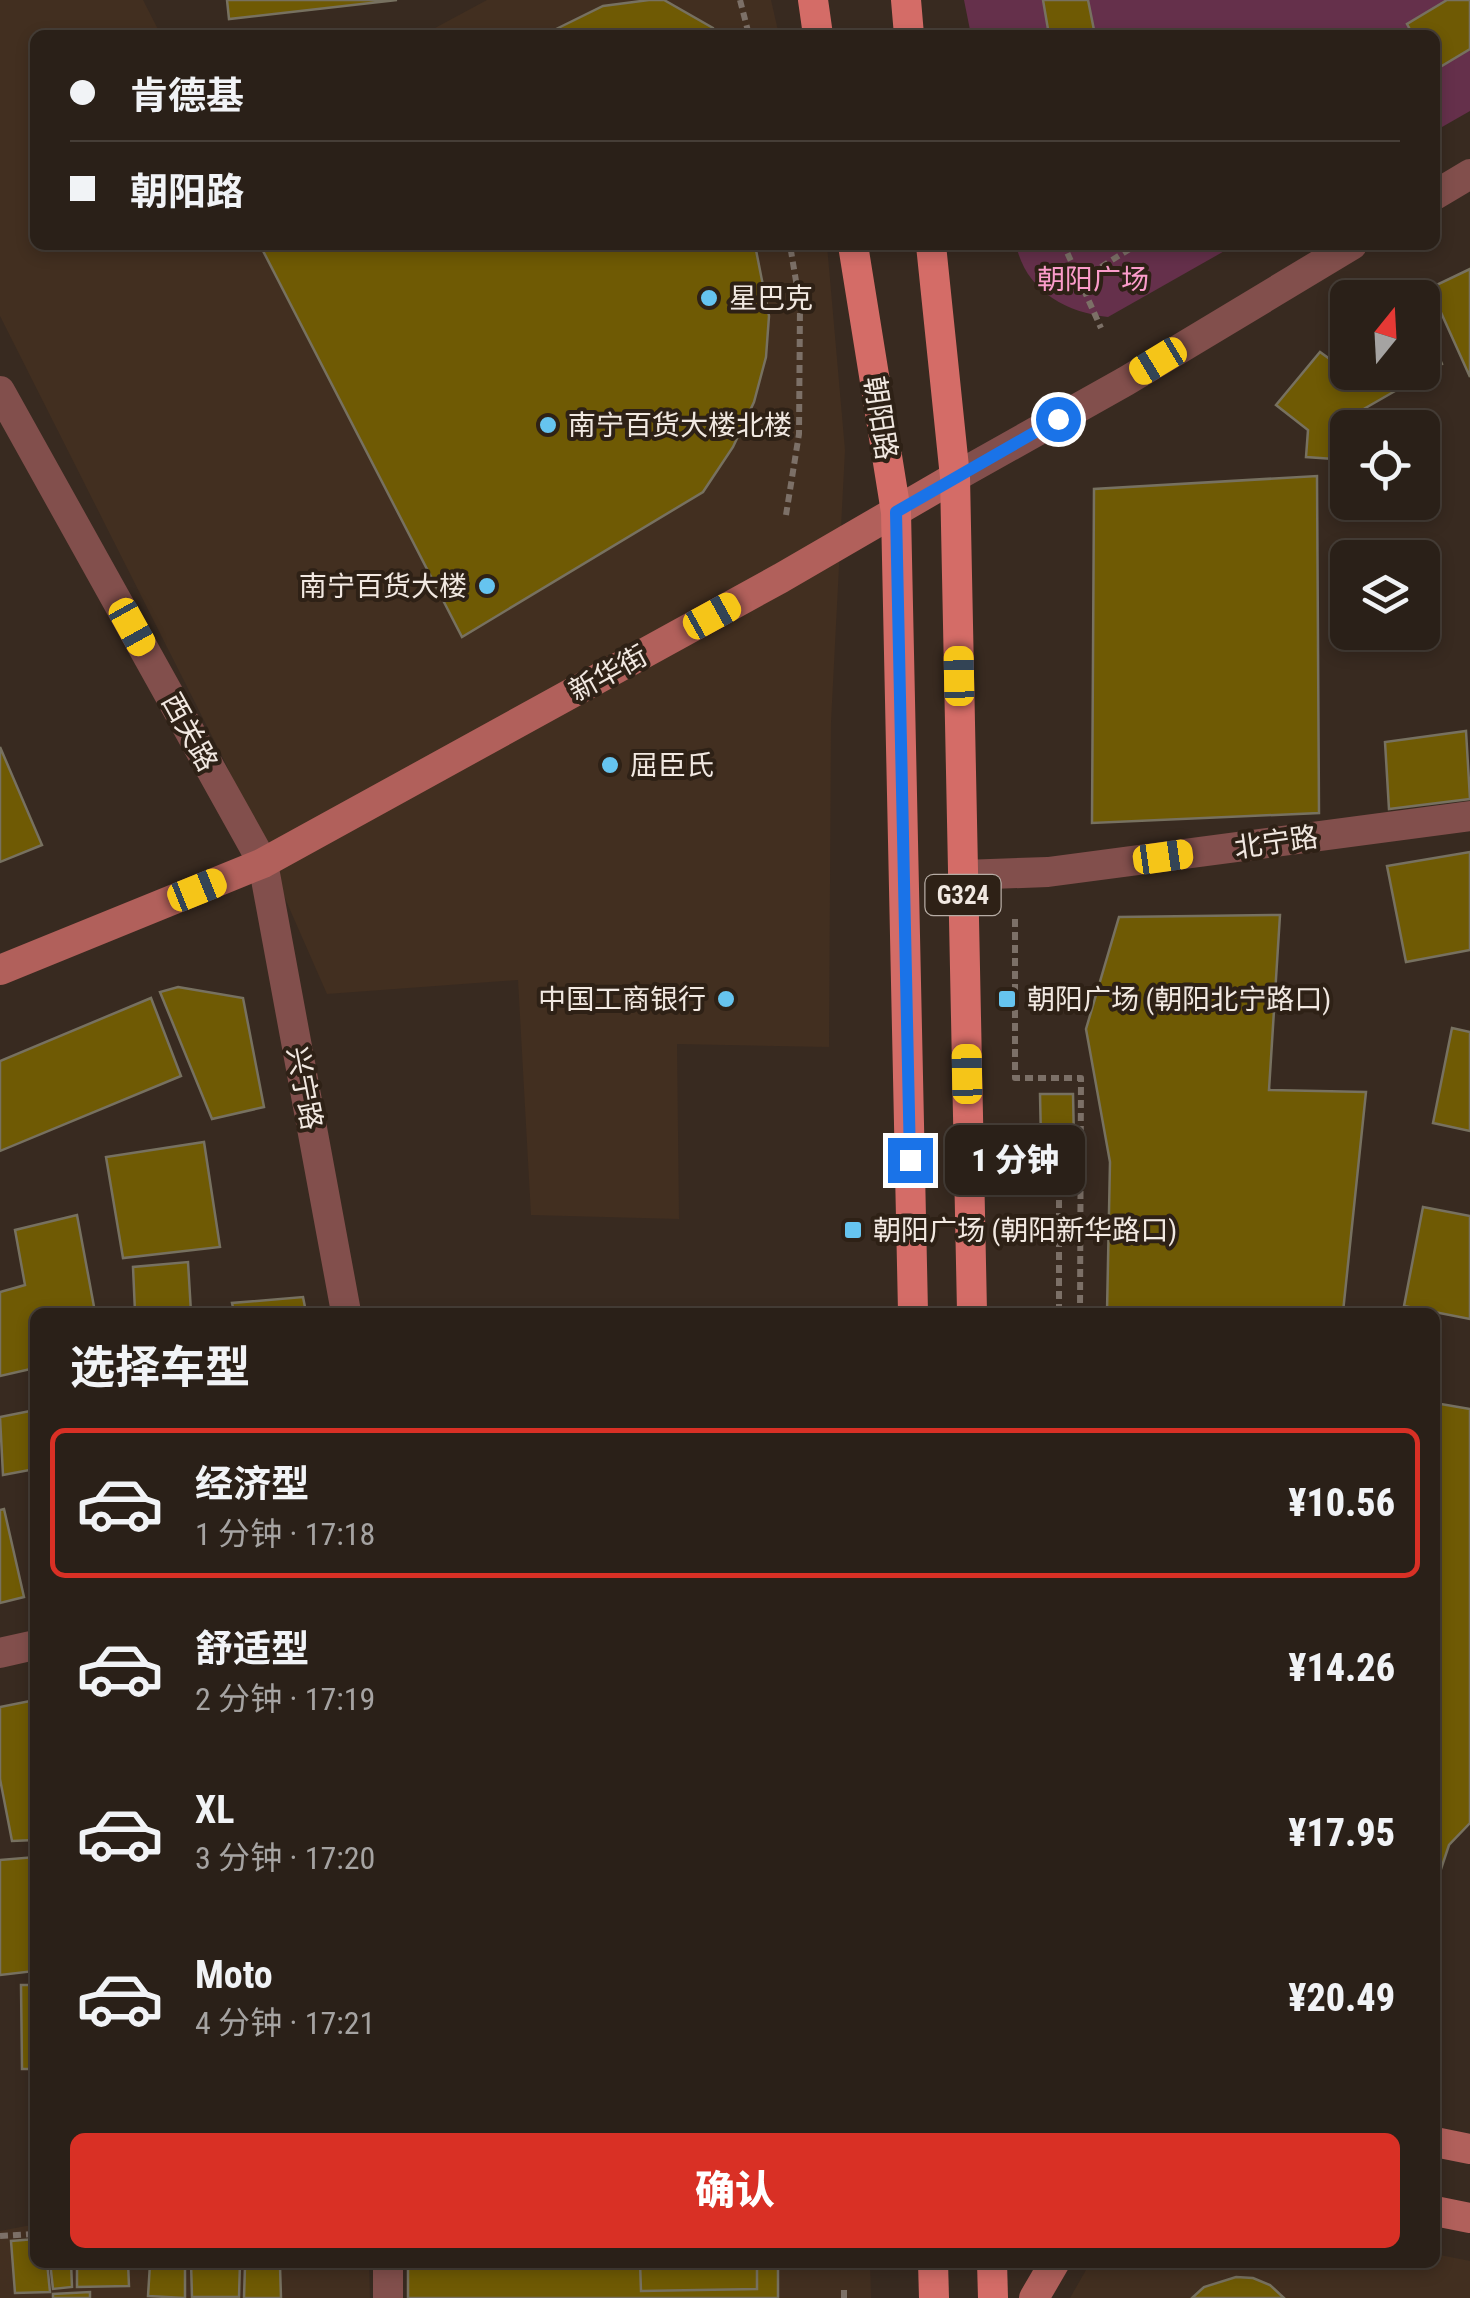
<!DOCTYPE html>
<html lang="zh">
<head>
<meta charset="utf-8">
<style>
	:root { --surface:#2a2018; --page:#322821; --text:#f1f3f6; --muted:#a5a3a2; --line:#463e37; --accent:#d93025 }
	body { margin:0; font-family:"Roboto Condensed","Noto Sans SC",sans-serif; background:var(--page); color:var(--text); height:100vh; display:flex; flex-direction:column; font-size:38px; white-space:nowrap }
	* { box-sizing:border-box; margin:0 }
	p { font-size:32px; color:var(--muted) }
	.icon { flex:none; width:55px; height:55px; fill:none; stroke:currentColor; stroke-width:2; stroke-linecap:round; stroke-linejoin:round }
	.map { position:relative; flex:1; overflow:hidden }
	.side { position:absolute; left:30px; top:1308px; width:1410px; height:960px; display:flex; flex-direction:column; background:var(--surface); border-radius:15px; box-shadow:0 5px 15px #0003,0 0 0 2px var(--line) }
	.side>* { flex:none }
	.top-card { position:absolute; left:30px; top:30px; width:1410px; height:220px; border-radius:15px; box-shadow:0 5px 15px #0003,0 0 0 2px var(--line); display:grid; align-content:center; height:220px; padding:0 40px; background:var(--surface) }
	.needle { width:65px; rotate:18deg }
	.controls { position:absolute; left:1330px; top:280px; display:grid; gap:20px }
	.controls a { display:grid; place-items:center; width:110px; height:110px; border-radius:15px; background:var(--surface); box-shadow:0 5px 15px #0003,0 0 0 2px var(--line); font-size:50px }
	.end { position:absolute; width:45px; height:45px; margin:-22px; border:12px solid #1a73e8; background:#fff; box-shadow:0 0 0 5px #fff }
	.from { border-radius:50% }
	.bubble { position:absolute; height:70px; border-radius:15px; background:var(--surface); box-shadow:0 5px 15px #0003,0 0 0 2px var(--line); font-size:32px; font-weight:800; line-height:70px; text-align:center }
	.car { position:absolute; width:30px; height:60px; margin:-30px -15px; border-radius:12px; box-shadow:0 0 8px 2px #0007; background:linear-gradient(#f5c518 24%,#345 0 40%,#f5c518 0 76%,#345 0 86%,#f5c518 0) }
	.top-card b { display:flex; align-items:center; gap:35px; height:95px; font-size:38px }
	.top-card b+b { border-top:2px solid var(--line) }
	.top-card i { width:25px; height:25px; background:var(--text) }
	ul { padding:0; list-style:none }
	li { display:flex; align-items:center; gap:30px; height:150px; margin:0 20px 15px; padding:0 20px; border:5px solid transparent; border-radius:15px }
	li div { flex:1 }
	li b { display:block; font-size:38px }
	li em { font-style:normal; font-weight:800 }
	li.active { border-color:var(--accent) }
	li>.icon { width:90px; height:90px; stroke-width:1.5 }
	h2 { padding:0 40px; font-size:45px; line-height:120px }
	.action { display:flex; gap:20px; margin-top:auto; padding:20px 40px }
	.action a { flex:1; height:115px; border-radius:15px; background:var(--accent); color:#fff; font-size:40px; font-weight:800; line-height:115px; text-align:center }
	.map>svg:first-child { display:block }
	.built { fill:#422f20 }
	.green { fill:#65304b }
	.building { fill:#6f5a04; stroke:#777160; stroke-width:2.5 }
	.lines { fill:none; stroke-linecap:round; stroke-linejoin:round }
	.path { stroke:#7c7067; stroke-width:6; stroke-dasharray:8 5; stroke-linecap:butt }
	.street { stroke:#824f4c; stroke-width:30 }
	.secondary { stroke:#b1605b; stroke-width:30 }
	.primary { stroke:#d46c67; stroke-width:30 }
	.route { stroke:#1a73e8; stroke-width:12 }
	.poi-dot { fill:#66c4ef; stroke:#2e2116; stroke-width:4 }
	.labels { text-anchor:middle; stroke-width:8; stroke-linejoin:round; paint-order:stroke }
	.shield { fill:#2e2116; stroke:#b6aca4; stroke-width:2.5 }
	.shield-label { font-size:25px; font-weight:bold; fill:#f1e8e1 }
	.park-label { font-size:28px; fill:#fb9cca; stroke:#2e2116 }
	.poi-label { font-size:28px; fill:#f1e8e1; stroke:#2e2116; text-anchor:start }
	.street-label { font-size:28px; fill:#f1e8e1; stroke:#2e2116 }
</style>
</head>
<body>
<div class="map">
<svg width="1470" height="2298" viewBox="0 0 1470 2298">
	<rect width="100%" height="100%" fill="#382a20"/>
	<g class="built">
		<path d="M 0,0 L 143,0 L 161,35 L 35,35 L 35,245 L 827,245 L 845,450 L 831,722 L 829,1047 L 677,1044 L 679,1219 L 531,1215 L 518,980 L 327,994 L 226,764 L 0,316 Z"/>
		<path d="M 487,0 L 771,0 L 779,35 L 422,35 Z"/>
		<path d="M 26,2226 L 35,2226 L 35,2262 L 369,2263 L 370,2298 L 0,2298 L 0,2231 Z"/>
		<path d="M 1435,2254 L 1470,2261 L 1470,2298 L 1070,2298 L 1090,2263 L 1435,2262 Z"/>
		<path d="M 408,2263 L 870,2263 L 871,2298 L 408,2298 Z"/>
	</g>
	<g class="green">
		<path d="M 964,0 L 1470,0 L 1470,111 L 1435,131 L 1435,35 L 971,35 Z"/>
		<path d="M 1016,245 L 1235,245 L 1108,317 C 1064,312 1026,290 1016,245 Z"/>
	</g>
	<g class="building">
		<path d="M 227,0 L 397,0 L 229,19 Z"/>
		<path d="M 649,0 L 664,0 L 713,28 L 714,35 L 544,35 L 603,6 Z"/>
		<path d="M 1043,0 L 1088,0 L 1095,35 L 1049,35 Z"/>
		<path d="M 1447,0 L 1470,0 L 1470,49 L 1435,70 L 1435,35 L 1413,35 L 1407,24 Z"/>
		<path d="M 260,245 L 755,245 L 769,316 L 766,357 L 754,402 L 733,447 L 703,492 L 462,637 Z"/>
		<path d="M 1470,269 L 1470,377 L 1430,288 Z"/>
		<path d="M 1422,319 L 1442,364 L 1362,410 L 1358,428 L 1348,428 L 1348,460 L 1306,457 L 1308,430 L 1276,405 L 1320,352 L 1338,365 L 1348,360 L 1348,372 L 1422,372 Z"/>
		<path d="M 1317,476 L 1319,813 L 1092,823 L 1094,489 Z"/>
		<path d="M 1466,731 L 1470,799 L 1389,809 L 1385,742 Z"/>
		<path d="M 0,747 L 42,845 L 0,862 Z"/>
		<path d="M 1470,852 L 1470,950 L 1406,962 L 1387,866 Z"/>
		<path d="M 1280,915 L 1269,1090 L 1366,1092 L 1343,1312 L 1107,1312 L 1110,1162 L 1086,1029 L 1119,917 Z"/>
		<path d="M 178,987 L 243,998 L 264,1107 L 212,1119 L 160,992 Z"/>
		<path d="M 151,998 L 181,1076 L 0,1151 L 0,1061 Z"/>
		<path d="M 1452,1028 L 1470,1032 L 1470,1131 L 1433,1123 Z"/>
		<path d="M 1040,1094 L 1073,1094 L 1075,1186 L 1042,1187 Z"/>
		<path d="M 204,1142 L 220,1247 L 123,1258 L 106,1157 Z"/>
		<path d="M 1423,1207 L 1470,1216 L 1470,1319 L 1404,1306 Z"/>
		<path d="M 77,1215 L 95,1312 L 35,1312 L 35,1368 L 0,1376 L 0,1292 L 25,1285 L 15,1230 Z"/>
		<path d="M 188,1262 L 191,1312 L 135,1312 L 133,1267 Z"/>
		<path d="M 303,1297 L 306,1312 L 234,1312 L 232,1303 Z"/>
		<path d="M 1435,1403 L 1470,1409 L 1470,1823 L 1449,1845 L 1435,1887 Z"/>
		<path d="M 35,1410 L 35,1469 L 3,1475 L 0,1417 Z"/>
		<path d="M 4,1509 L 24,1597 L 0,1603 L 0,1510 Z"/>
		<path d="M 35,1700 L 35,1840 L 12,1841 L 0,1779 L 0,1707 Z"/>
		<path d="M 35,1857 L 35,1971 L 0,1975 L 0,1860 Z"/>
		<path d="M 21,1985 L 35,1985 L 35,2069 L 22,2069 Z"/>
		<path d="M 35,2239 L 35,2262 L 47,2262 L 50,2292 L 15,2293 L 11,2241 Z"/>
		<path d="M 50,2262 L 71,2262 L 72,2287 L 53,2289 Z"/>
		<path d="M 77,2262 L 128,2262 L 129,2286 L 77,2287 Z"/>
		<path d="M 240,2262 L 239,2297 L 192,2297 L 191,2263 Z"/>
		<rect x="408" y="2262" width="370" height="36"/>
		<path d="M 640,2262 L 757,2262 L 757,2289 L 641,2291 Z"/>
		<path d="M 150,2264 L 185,2265 L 185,2298 L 148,2296 Z"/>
		<path d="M 245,2266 L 280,2266 L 281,2298 L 244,2298 Z"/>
		<path d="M 1236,2277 L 1253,2278 L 1270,2285 L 1284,2298 L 1192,2298 L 1204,2287 Z"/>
		<path d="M 90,2292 L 90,2298 L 53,2298 L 53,2294 Z"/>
	</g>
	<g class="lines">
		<g class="path">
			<path d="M 740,0 L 749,35"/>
			<path d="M 1074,245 L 1066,250 L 1101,328"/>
			<path d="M 1101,267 L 1136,245"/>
			<path d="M 786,515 L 799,434 L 800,305 L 790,245"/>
			<path d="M 1015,919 L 1015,1078 L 1081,1078 L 1080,1312"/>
			<path d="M 1059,1312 L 1059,1187"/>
			<path d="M 0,2236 L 35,2234"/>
			<path d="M 844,2298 L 844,2288"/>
		</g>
		<g class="street">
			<path d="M 1435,195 L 1470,174"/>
			<path d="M 0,391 L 263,863 L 346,1312"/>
			<path d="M 955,477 L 1126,381 L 1352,245"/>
			<path d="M 963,875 L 1048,872 L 1470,816"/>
			<path d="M 0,1653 L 35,1645"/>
			<path d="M 388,2298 L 388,2262"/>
		</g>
		<g class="secondary">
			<path d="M 0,970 L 263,863 L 781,578 L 955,477"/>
			<path d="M 1435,2142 L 1470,2149"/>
			<path d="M 1435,2211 L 1470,2218"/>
			<path d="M 1034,2298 L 1055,2262"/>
		</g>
		<g class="primary">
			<path d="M 813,0 L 818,35"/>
			<path d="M 906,0 L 909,35"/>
			<path d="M 853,245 L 896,512 L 913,1312"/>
			<path d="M 931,245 L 955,477 L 972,1312"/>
			<path d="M 933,2262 L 934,2298"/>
			<path d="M 992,2262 L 993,2298"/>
		</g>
	</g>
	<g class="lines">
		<path class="route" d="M 910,1160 L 896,512 L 1058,419"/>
	</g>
	<g class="poi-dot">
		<circle cx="709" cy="298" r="10"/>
		<circle cx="548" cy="425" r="10"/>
		<circle cx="487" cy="586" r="10"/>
		<circle cx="610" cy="765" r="10"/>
		<circle cx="726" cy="999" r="10"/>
		<rect x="997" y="989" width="20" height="20" rx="5"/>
		<rect x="843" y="1220" width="20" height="20" rx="5"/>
	</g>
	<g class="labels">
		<rect class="shield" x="925.5" y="875" width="75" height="40" rx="8"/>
		<g class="shield-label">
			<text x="963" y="904">G324</text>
		</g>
		<g class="park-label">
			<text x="1093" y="289">朝阳广场</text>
		</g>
		<g class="poi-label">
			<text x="729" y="308">星巴克</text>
			<text x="568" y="435">南宁百货大楼北楼</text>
			<text x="467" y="596" text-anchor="end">南宁百货大楼</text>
			<text x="630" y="775">屈臣氏</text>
			<text x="706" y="1009" text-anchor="end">中国工商银行</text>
			<text x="1027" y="1009">朝阳广场 (朝阳北宁路口)</text>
			<text x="873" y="1240">朝阳广场 (朝阳新华路口)</text>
		</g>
		<g class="street-label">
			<text transform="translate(881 418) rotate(81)" y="10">朝阳路</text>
			<text transform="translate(608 673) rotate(-29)" y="10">新华街</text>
			<text transform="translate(190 732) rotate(61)" y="10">西关路</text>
			<text transform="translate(1276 842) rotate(-8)" y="10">北宁路</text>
			<text transform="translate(305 1088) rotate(79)" y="10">兴宁路</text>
		</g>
	</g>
</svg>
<div class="controls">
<a><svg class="needle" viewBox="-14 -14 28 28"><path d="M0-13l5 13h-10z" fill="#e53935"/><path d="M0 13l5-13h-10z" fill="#a5a3a2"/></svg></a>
<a><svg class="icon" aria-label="locate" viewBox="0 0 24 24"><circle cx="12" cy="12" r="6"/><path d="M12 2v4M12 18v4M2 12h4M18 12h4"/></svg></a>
<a><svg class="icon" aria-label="layers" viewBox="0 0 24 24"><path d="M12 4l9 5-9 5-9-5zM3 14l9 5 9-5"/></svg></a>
</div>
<i class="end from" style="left:1058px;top:419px"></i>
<i class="end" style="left:910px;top:1160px"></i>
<div class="bubble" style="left:945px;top:1125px;width:140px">1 分钟</div>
<i class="car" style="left:1158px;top:361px;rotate:239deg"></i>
<i class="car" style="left:712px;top:616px;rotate:61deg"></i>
<i class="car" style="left:132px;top:627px;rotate:151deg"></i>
<i class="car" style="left:959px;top:676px;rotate:359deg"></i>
<i class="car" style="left:1163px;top:857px;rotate:82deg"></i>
<i class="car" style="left:197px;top:890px;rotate:68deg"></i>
<i class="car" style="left:967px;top:1074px;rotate:359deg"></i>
<div class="top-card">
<b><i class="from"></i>肯德基</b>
<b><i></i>朝阳路</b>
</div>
<section class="side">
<h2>选择车型</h2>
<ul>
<li class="active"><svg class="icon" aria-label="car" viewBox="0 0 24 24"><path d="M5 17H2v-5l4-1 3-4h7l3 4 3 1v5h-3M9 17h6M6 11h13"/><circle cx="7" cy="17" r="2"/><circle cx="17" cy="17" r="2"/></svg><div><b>经济型</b><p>1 分钟 · 17:18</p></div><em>¥10.56</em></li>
<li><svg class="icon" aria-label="car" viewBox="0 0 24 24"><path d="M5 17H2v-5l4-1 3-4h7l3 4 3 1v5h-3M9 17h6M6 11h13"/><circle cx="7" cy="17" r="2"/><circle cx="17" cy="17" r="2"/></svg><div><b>舒适型</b><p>2 分钟 · 17:19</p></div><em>¥14.26</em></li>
<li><svg class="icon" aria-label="car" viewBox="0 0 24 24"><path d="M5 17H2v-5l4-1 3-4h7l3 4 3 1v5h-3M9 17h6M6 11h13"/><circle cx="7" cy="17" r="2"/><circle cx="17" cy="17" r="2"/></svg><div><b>XL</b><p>3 分钟 · 17:20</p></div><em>¥17.95</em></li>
<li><svg class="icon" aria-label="car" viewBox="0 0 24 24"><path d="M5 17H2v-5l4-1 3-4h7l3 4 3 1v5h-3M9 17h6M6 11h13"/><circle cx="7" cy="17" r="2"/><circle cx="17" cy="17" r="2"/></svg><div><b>Moto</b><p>4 分钟 · 17:21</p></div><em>¥20.49</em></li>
</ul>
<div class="action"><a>确认</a></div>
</section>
</div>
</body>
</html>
